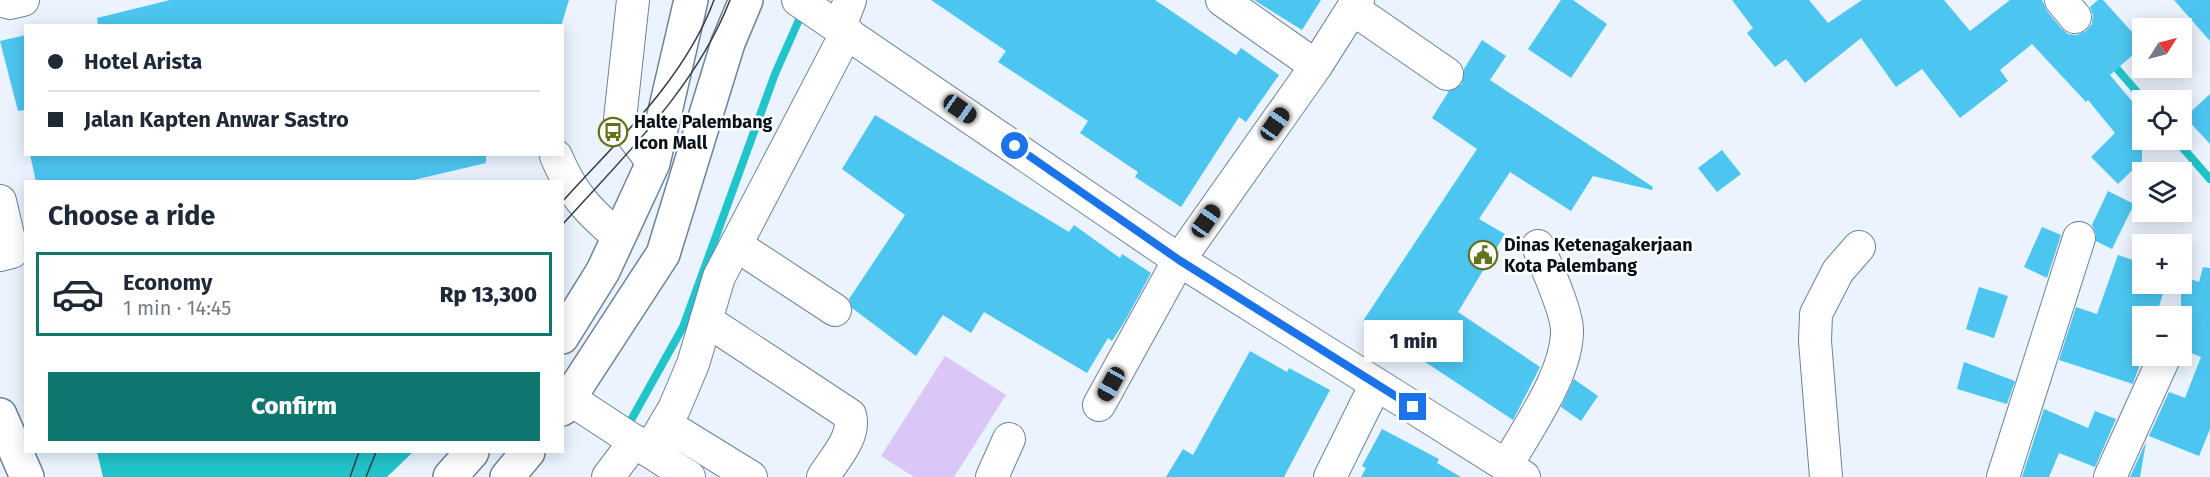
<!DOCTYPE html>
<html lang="en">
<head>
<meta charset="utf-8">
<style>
	:root { --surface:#fff; --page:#f6f6f7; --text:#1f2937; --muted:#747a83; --line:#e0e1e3; --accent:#0f766e }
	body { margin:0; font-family:"Fira Sans",sans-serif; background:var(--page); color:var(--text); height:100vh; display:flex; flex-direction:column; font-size:22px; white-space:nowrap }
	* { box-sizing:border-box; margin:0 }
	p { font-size:20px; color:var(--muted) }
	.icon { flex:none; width:33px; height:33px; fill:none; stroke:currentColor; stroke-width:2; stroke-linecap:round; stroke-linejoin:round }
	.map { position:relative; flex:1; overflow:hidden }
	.sheet { position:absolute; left:24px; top:180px; width:540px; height:273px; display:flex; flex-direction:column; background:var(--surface); border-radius:0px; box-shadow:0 3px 15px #0003 }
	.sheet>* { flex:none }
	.guide { position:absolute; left:24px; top:24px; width:540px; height:132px; border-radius:0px; box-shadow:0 3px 15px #0003; display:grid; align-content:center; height:132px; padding:0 24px; background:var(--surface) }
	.needle { width:39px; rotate:54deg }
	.tools { position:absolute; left:2132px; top:18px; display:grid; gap:12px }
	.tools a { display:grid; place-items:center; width:60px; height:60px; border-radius:0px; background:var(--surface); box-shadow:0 3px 15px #0003; font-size:30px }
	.end { position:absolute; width:27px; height:27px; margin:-14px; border:8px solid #1a73e8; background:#fff; box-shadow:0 0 0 3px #fff }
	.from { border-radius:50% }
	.bubble { position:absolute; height:42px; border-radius:0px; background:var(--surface); box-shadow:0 3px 15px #0003; font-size:20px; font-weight:800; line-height:42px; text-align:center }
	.car { position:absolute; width:18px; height:36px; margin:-18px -9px; border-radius:8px; box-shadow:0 0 4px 2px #0007; background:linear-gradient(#222 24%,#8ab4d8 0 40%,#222 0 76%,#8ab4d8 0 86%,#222 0) }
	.guide b { display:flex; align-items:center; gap:21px; height:57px; font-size:22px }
	.guide b+b { border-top:2px solid var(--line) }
	.guide i { width:15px; height:15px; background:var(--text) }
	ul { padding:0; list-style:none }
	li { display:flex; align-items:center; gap:18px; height:84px; margin:0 12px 9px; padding:0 12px; border:3px solid transparent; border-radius:0px }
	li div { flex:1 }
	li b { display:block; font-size:22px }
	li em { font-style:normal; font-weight:800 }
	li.active { border-color:var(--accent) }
	li>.icon { width:54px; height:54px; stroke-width:1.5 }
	h2 { padding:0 24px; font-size:27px; line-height:72px }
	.cta { display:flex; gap:12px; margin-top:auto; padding:12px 24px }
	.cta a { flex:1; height:69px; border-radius:0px; background:var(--accent); color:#fff; font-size:24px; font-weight:800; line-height:69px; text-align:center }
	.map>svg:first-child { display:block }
	.green { fill:#dbc7f7 }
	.water { fill:#21c4ca }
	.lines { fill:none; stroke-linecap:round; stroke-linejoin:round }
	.stream { stroke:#21c4ca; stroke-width:8 }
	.building { fill:#4cc6f0 }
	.minor-casing { stroke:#6d839b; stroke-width:34 }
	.major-casing { stroke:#6d839b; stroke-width:36 }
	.minor { stroke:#fff; stroke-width:32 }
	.major { stroke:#fff; stroke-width:33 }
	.tram { stroke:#353d47; stroke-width:1.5 }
	.route { stroke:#1a73e8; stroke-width:8 }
	.labels { text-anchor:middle; stroke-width:5; stroke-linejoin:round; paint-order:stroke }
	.poi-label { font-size:18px; font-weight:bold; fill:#09111a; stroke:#fff; text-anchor:start }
</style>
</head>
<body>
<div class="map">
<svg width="2210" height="477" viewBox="0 0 2210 477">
	<rect width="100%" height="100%" fill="#eaf3fe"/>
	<path class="green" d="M 945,356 L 1006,395 L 954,477 L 914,477 L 881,456 Z"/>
	<path class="water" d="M 97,452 L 413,452 L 387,477 L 103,477 Z"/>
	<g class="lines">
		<g class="stream">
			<path d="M 2112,63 L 2144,100"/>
			<path d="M 2176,140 L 2210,179"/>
			<path d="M 626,429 L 683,327 L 775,74 L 802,13"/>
		</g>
	</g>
	<g class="building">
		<path d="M 170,0 L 569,0 L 561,26 L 98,26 L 97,18 Z"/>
		<path d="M 931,0 L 1155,0 L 1236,55 L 1241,48 L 1279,75 L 1246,122 L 1239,117 L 1181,207 L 1135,177 L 1138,172 L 1080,133 L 1088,121 L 998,62 L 1006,51 Z"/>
		<path d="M 1254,0 L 1321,0 L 1302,30 Z"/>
		<path d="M 1561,0 L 1573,0 L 1607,24 L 1571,78 L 1528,49 Z"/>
		<path d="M 1732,0 L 1809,0 L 1828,23 L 1862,0 L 1944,0 L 1970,31 L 2010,0 L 2042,0 L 2047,11 L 2061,28 L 2068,34 L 2077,35 L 2086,31 L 2092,24 L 2093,15 L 2090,7 L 2098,0 L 2103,0 L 2142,43 L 2142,47 L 2110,75 L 2142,113 L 2142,161 L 2118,184 L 2091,157 L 2115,133 L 2088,100 L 2086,102 L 2032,44 L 2000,70 L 2008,81 L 1960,118 L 1922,69 L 1896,87 L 1861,38 L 1805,83 L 1786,59 L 1775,67 L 1747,33 L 1753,28 Z"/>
		<path d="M 2174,0 L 2210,0 L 2210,41 Z"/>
		<path d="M 26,35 L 26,110 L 18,111 L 0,41 Z"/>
		<path d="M 1482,40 L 1506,56 L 1490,80 L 1653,187 L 1652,190 L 1593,176 L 1571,211 L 1510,172 L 1479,219 L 1505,234 L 1458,312 L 1540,367 L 1513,420 L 1363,321 L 1477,149 L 1432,118 L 1449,91 L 1462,84 L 1464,69 Z"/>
		<path d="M 2210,94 L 2210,144 L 2185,117 Z"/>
		<path d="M 875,115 L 1069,232 L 1074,225 L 1120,258 L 1122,254 L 1151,273 L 1125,321 L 1112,341 L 1108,338 L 1087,373 L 984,312 L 971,333 L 943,315 L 916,356 L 852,308 L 849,299 L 905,215 L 842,169 Z"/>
		<path d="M 1722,150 L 1741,174 L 1717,192 L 1698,168 Z"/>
		<path d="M 30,154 L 486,154 L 486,163 L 405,182 L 36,182 Z"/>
		<path d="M 2108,191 L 2134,204 L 2112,249 L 2096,241 L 2096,234 L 2092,225 Z"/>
		<path d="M 2042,227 L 2061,235 L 2047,278 L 2024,267 Z"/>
		<path d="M 2118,255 L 2142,263 L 2142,284 L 2166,284 L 2156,316 L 2142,316 L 2142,358 L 2133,384 L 2059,360 L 2076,307 L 2097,314 Z"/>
		<path d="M 2203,267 L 2210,268 L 2210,429 L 2199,456 L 2149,436 L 2169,392 L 2185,398 L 2201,357 L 2181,349 L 2190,316 L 2181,316 L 2181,276 L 2199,282 Z"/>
		<path d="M 1979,287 L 2008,296 L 1994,338 L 1966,329 Z"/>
		<path d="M 1250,351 L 1287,372 L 1289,368 L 1330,390 L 1284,477 L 1166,477 L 1183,449 L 1193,455 Z"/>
		<path d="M 1964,362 L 2015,381 L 2007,404 L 1957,389 Z"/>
		<path d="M 1574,379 L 1598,396 L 1581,421 L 1561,407 Z"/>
		<path d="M 2044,409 L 2088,428 L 2095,411 L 2116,419 L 2095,467 L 2059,453 L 2049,477 L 2022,477 Z"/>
		<path d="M 1382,429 L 1439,459 L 1437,463 L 1461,477 L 1361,477 L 1366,468 L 1362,466 Z"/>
		<path d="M 2146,442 L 2140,477 L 2130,477 Z"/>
	</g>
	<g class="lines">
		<g class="minor-casing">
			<g id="minor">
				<path d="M 0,0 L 10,3 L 23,0"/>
				<path d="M 633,0 L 620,119 L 653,163"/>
				<path d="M 798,0 L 1179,260 L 1524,477"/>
				<path d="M 1222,0 L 1316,66"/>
				<path d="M 2061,0 L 2075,17"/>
				<path d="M 1353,9 L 1447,74"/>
				<path d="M 840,27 L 850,0"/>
				<path d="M 556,156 C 572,194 588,211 619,237"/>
				<path d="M 0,201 L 12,252 L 0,255"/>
				<path d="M 736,245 L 835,310"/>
				<path d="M 706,320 L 850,415 C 856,437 834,459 823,477"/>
				<path d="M 570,399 L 689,477"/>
				<path d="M 1099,405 L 1179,260 L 1316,66 L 1358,0"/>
				<path d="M 665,424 L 751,477"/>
				<path d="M 649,451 L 674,409 L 693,364 L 719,277 L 847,32"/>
				<path d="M 1506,467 C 1527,428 1568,374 1567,329 C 1566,309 1546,266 1538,246"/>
				<path d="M 608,477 L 635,441"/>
				<path d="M 992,477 L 1009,439"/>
				<path d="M 1330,477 L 1376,384"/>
				<path d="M 1826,477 L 1815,341 L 1816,314 L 1838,271 L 1859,247"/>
				<path d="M 2003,477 L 2079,238"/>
				<path d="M 2110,477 L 2165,356"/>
			</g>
		</g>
		<g class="major-casing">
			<g id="major">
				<path d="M 562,337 L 603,271 L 653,163 L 691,0"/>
				<path d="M 562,409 L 663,254 L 728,43 L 746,0"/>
				<path d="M 0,415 L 27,477"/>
				<path d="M 450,477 L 472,452"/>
				<path d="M 507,477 L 528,452"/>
			</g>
		</g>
		<use href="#minor" class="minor"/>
		<use href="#major" class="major"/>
		<g class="tram">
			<path d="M 562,202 C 617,141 685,79 714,0"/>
			<path d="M 562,225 C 624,156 696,88 730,0"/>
			<path d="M 350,477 L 359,452"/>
			<path d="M 366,477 L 376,452"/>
		</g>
	</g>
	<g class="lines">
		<path class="route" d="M 1015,146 L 1179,260 L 1413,407"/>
	</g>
	<defs>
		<g id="bus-ring" transform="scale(1.5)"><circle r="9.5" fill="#fff" stroke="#627320" stroke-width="1.5"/><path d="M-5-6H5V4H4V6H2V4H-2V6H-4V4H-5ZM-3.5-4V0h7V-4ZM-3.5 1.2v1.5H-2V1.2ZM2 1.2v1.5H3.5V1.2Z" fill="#627320"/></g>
		<g id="civic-ring" transform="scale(1.5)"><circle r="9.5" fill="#fff" stroke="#627320" stroke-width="1.5"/><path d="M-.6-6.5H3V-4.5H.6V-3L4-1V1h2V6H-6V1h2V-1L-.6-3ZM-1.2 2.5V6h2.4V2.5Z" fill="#627320"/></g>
	</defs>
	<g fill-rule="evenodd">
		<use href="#bus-ring" x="613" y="132"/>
		<use href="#civic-ring" x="1483" y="255"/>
	</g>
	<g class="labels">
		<g class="poi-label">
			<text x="634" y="128">Halte Palembang<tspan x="634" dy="21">Icon Mall</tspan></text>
			<text x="1504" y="251">Dinas Ketenagakerjaan<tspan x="1504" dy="21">Kota Palembang</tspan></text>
		</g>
	</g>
</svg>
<div class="tools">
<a><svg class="needle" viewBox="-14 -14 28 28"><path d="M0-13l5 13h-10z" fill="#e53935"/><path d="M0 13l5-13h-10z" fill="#747a83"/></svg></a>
<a><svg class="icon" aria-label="locate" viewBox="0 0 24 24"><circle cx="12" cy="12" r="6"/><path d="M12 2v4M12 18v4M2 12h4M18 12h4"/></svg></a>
<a><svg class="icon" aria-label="layers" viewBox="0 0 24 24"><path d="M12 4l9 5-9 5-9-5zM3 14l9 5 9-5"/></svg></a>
<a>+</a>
<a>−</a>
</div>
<i class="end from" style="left:1015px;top:146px"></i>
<i class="end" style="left:1413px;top:407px"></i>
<div class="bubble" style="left:1364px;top:320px;width:99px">1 min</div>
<i class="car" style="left:960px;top:109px;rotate:125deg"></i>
<i class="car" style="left:1275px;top:124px;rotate:35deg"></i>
<i class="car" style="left:1206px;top:221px;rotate:35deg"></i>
<i class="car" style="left:1111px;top:384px;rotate:209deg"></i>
<div class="guide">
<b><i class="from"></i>Hotel Arista</b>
<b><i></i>Jalan Kapten Anwar Sastro</b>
</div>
<section class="sheet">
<h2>Choose a ride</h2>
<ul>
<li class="active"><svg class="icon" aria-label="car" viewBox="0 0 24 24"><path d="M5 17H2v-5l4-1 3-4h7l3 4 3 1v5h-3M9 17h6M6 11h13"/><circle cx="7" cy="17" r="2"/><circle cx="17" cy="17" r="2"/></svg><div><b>Economy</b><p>1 min · 14:45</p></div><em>Rp 13,300</em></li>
</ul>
<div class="cta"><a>Confirm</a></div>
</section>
</div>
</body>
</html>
